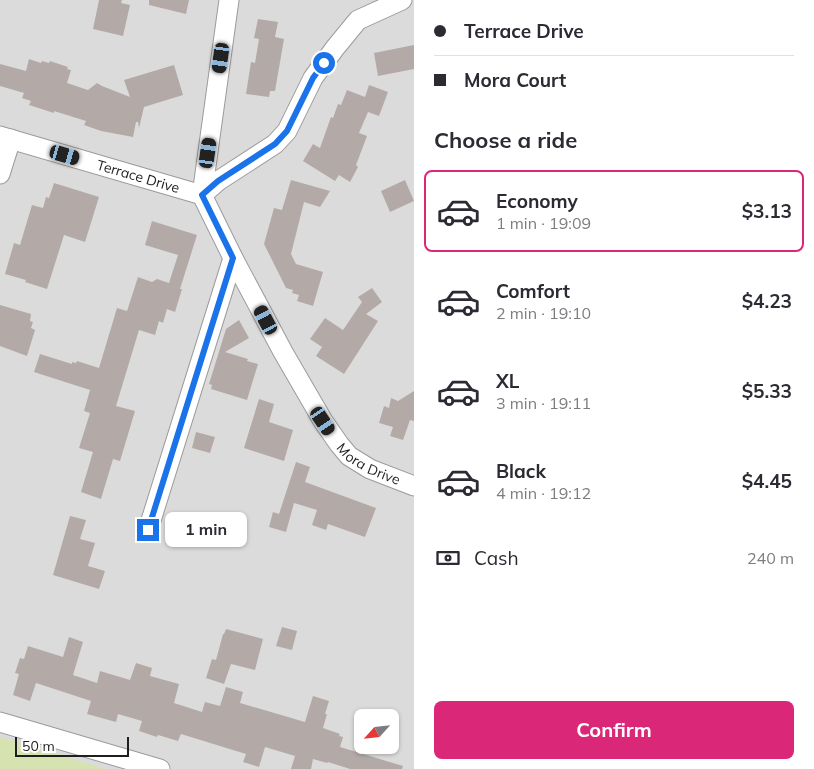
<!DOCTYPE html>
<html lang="en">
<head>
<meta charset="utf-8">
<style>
	:root { --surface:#fff; --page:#f7f7f7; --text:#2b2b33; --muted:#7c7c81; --line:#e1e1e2; --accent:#db2777 }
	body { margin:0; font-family:Mulish,sans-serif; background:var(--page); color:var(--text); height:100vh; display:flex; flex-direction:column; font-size:19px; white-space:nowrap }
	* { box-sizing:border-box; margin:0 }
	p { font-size:16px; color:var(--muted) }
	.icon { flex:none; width:28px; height:28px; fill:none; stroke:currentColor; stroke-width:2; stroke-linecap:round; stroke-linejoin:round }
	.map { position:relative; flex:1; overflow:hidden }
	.drawer { display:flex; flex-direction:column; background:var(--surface); width:400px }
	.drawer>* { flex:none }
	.banner { display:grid; align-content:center; height:110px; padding:0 20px; background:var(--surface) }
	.needle { width:32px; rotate:243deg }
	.fabs { position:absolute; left:354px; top:709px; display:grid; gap:10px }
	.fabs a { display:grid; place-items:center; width:45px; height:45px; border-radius:8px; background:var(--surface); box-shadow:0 1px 4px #0004; font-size:25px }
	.scale { position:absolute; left:15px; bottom:12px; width:114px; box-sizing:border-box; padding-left:5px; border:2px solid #1e1e1e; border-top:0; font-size:14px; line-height:18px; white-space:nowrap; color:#1e1e1e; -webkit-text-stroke:4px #fff; paint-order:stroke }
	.end { position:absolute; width:22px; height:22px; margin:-11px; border:6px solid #1a73e8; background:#fff; box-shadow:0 0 0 2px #fff }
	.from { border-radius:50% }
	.bubble { position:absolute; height:35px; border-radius:8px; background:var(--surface); box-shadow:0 1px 4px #0004; font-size:16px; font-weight:700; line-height:35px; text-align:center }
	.car { position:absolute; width:15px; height:30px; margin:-15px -8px; border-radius:6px; box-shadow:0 0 4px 1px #0007; background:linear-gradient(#222 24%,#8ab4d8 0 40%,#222 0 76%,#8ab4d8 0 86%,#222 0) }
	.banner b { display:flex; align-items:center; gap:18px; height:48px; font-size:19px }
	.banner b+b { border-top:1px solid var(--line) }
	.banner i { width:12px; height:12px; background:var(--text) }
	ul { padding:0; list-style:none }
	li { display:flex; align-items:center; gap:15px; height:82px; margin:0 10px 8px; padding:0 10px; border:2px solid transparent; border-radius:8px }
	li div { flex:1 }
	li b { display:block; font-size:19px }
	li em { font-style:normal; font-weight:700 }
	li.on { border-color:var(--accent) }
	li>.icon { width:45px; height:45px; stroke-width:1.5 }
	h2 { padding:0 20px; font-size:22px; line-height:60px }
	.pay { display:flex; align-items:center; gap:12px; height:55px; padding:0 20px; font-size:19px }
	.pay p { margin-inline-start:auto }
	.primary-button { display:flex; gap:10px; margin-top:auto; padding:10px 20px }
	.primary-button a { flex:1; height:58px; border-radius:8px; background:var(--accent); color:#fff; font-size:20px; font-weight:700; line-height:58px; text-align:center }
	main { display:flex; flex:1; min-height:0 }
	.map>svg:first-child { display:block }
	.residential { fill:#dcdbdb; fill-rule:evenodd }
	.grass { fill:#d7e2b1 }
	.building { fill:#b3aaa8 }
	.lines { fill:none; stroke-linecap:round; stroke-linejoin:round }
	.minor-casing { stroke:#9b9b9b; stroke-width:21 }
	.minor { stroke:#fff; stroke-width:19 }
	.route { stroke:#1a73e8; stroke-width:6 }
	.labels { text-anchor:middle; stroke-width:4.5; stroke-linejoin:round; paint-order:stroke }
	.street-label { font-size:14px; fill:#1e1e1e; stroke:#fff }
</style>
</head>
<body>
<main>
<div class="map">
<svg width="414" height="769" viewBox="0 0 414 769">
	<rect width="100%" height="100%" fill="#eee9e5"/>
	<path class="residential" d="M 0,0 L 414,0 L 414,769 L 0,769 ZM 362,718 L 390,718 L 390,745 L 362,745 Z"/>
	<path class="grass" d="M 0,737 L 106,769 L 0,769 Z"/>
	<g class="building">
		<path d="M 99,0 L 122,0 L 121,3 L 130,5 L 123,36 L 93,29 Z"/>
		<path d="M 149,0 L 189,0 L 186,14 L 149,5 Z"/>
		<path d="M 258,19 L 278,22 L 275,37 L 284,39 L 275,91 L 270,91 L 269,97 L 246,94 L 251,62 L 255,63 L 259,39 L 254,38 Z"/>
		<path d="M 414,45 L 414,69 L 378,76 L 374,53 Z"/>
		<path d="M 29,59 L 41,63 L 42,61 L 49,63 L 50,61 L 68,67 L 67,69 L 71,70 L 67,83 L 88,90 L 97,83 L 102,86 L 130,97 L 124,80 L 174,65 L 183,95 L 144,107 L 139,128 L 138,122 L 136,122 L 133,137 L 101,131 L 84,125 L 86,121 L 54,111 L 54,113 L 29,105 L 31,101 L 22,98 L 24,93 L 0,86 L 0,64 L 26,71 Z"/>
		<path d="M 369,85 L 388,92 L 379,116 L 368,112 L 359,133 L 367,136 L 356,165 L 358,167 L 350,182 L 339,175 L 335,181 L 303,161 L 313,144 L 320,148 L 331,117 L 333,118 L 338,104 L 341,105 L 347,90 L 365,97 Z"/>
		<path d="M 291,180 L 330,191 L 320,207 L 304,202 L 291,254 L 296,264 L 323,272 L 313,306 L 297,301 L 299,295 L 292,293 L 293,290 L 286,288 L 264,244 L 274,208 L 282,210 Z"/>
		<path d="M 405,180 L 414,201 L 390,212 L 381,191 Z"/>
		<path d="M 54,183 L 99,197 L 85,242 L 64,235 L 47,289 L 25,282 L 26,280 L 5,274 L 14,243 L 20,245 L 32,205 L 43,208 L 46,197 L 49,198 Z"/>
		<path d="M 152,221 L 197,235 L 180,289 L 182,289 L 175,312 L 167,309 L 163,323 L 159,321 L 155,335 L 139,330 L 116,406 L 135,411 L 120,461 L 113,459 L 101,499 L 81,492 L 93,452 L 79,448 L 90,413 L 84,411 L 90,390 L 34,372 L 40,354 L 72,364 L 72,362 L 76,363 L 77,361 L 99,368 L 117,308 L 127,311 L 138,277 L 152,282 L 157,279 L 169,283 L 178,255 L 145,245 Z"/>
		<path d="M 372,288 L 382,302 L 366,314 L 378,321 L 344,374 L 316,356 L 322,347 L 310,339 L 325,318 L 343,330 L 362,302 L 358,297 Z"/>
		<path d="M 0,305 L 31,314 L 30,321 L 33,322 L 31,328 L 35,330 L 27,356 L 0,346 Z"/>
		<path d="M 239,320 L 249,338 L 225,352 L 248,359 L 247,361 L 258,364 L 247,400 L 211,389 L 212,385 L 209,384 L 226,329 Z"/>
		<path d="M 414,391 L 414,421 L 410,420 L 403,440 L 390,436 L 393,427 L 379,423 L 384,406 L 389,408 L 391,398 L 398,401 Z"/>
		<path d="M 259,399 L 274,404 L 269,422 L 293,430 L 284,461 L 244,448 Z"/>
		<path d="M 196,432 L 215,437 L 210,453 L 192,448 Z"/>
		<path d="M 296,462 L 310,467 L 305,482 L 376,508 L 365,537 L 328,524 L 326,530 L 312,525 L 317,510 L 294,503 L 286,532 L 269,527 L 273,512 L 279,514 Z"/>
		<path d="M 70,516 L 86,520 L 80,539 L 95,543 L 88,566 L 105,571 L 99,589 L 53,575 Z"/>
		<path d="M 282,627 L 297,631 L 292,650 L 276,646 Z"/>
		<path d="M 226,629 L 263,639 L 255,670 L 231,664 L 224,684 L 206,678 L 212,659 L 216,660 L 223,634 L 224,634 Z"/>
		<path d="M 69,637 L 83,642 L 73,675 L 97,683 L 100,671 L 130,680 L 136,663 L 152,668 L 150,676 L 179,684 L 174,703 L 202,712 L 205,702 L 220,706 L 226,687 L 243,692 L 240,703 L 305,722 L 313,696 L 329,701 L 325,714 L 327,714 L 323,728 L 340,734 L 339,736 L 343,737 L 340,747 L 403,766 L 402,769 L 350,769 L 328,762 L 327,763 L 313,759 L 311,769 L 291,769 L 295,756 L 265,747 L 259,767 L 243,762 L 246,754 L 181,734 L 178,741 L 158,735 L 157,737 L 139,731 L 142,721 L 118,714 L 116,722 L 87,714 L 91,701 L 36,683 L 30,701 L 13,695 L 19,674 L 15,673 L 20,658 L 24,659 L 28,646 L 63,657 Z"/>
	</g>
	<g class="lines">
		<g class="minor-casing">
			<g id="minor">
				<path id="s1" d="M 0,136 L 202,195"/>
				<path d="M 0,174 L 11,139"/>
				<path id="s2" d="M 202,195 L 233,258 L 283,352 L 323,421 L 339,444 L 349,456 L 370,469 L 414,486"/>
				<path d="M 202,195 L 218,181 L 275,144 L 287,131 L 313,78 L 335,48 L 358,20 L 402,0"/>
				<path d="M 202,195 L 229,0"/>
				<path d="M 148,530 L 233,258"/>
				<path d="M 0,722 L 160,769"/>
			</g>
		</g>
		<use href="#minor" class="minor"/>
	</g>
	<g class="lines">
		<path class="route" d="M 148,530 L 233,258 L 202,195 L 218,181 L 275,144 L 287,131 L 313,78 L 324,63"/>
	</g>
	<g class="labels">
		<g class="street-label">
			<text dy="5" stroke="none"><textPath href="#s1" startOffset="144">Terrace Drive</textPath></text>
			<text dy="5" stroke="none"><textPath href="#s2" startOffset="321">Mora Drive</textPath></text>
		</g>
	</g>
</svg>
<div class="fabs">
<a><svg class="needle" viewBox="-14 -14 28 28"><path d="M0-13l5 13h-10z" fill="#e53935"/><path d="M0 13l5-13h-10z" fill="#7c7c81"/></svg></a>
</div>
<div class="scale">50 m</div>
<i class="end from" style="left:324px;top:63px"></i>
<i class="end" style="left:148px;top:530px"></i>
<div class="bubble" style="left:165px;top:512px;width:82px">1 min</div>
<i class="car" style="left:221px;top:58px;rotate:188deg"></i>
<i class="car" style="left:208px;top:153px;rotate:8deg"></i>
<i class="car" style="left:65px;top:155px;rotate:106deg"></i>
<i class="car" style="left:266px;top:320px;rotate:332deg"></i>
<i class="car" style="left:323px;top:421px;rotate:146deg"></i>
</div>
<section class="drawer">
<div class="banner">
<b><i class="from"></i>Terrace Drive</b>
<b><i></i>Mora Court</b>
</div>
<h2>Choose a ride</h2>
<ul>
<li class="on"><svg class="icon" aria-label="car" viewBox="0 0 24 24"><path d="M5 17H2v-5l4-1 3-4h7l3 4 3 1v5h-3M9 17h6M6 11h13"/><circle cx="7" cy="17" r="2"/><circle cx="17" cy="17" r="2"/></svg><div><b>Economy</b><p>1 min · 19:09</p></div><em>$3.13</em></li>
<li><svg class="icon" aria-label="car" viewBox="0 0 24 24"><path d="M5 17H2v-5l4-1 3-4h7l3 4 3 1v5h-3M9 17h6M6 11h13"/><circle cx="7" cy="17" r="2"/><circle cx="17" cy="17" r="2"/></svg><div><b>Comfort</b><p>2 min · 19:10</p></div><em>$4.23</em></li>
<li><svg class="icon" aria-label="car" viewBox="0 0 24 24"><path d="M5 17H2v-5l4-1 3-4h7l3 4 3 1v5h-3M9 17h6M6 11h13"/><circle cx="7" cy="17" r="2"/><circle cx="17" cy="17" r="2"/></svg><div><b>XL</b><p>3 min · 19:11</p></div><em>$5.33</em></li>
<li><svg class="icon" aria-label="car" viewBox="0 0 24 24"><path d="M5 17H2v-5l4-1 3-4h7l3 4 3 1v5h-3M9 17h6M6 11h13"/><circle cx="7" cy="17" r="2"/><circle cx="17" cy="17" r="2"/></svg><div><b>Black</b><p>4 min · 19:12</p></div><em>$4.45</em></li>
</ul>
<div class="pay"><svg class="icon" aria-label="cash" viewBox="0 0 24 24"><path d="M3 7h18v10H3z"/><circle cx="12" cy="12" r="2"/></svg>Cash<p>240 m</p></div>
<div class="primary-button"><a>Confirm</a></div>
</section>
</main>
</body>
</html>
